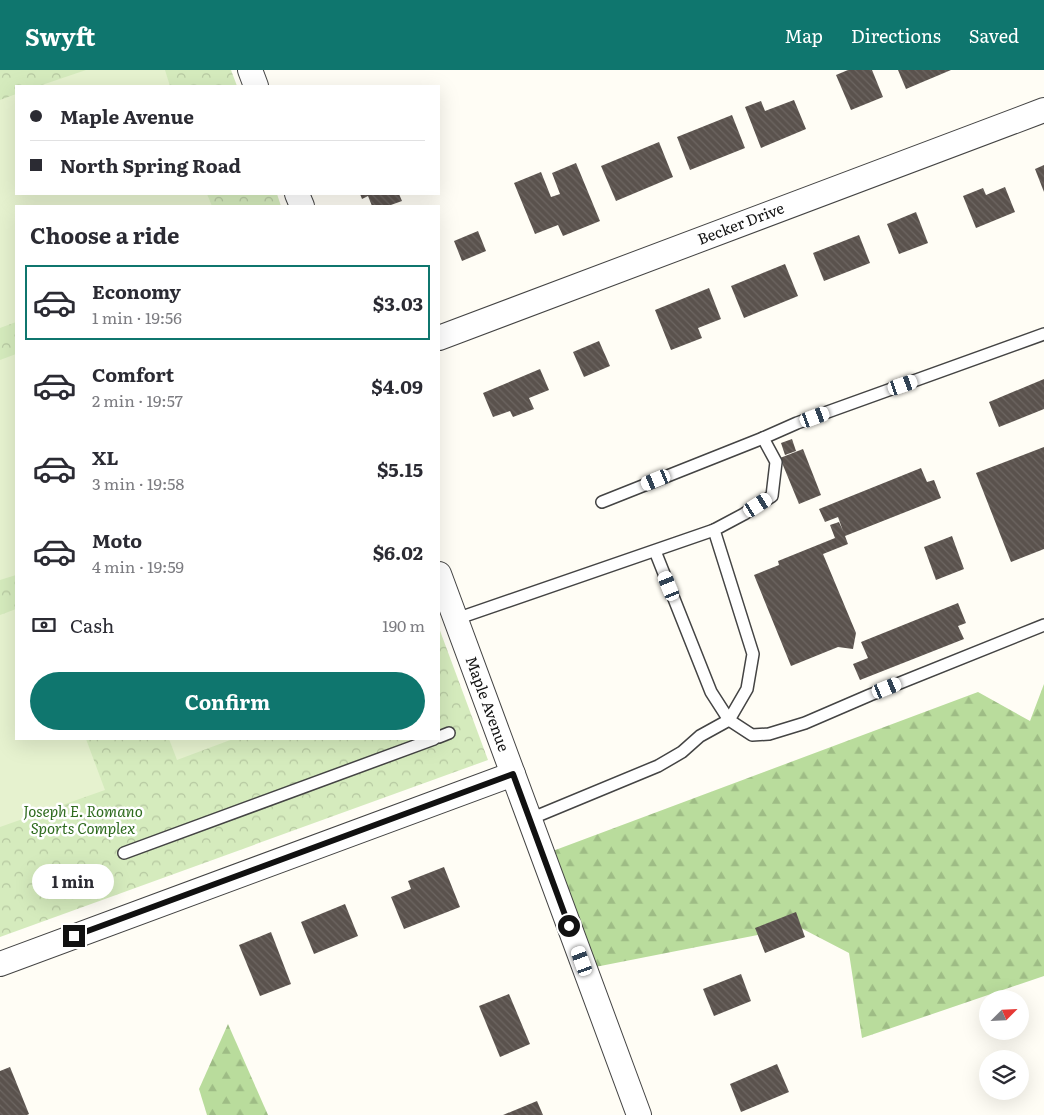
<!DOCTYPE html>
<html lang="en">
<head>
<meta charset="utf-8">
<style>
	:root { --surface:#fff; --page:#f2f2f3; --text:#2b2b33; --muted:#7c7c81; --line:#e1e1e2; --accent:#0f766e }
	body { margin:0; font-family:Literata,serif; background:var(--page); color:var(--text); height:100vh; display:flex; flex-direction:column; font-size:19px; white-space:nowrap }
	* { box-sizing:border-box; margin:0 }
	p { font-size:16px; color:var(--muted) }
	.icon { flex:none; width:28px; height:28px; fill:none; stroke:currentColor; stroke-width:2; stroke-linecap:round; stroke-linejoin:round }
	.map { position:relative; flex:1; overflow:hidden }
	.sheet { position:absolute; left:15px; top:135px; width:425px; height:535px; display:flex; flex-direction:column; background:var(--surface); border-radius:0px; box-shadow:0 5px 20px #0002 }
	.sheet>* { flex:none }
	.hud { position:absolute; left:15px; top:15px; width:425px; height:110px; border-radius:0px; box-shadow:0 5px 20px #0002; display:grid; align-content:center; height:110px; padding:0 15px; background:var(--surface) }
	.needle { width:32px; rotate:66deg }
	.tools { position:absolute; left:979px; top:920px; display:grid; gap:10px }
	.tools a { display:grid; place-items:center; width:50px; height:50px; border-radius:50%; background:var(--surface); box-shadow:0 5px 20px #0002; font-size:25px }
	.end { position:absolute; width:22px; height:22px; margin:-11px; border:6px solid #111; background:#fff; box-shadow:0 0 0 2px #fff }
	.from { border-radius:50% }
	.bubble { position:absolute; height:35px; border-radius:18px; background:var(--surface); box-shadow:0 5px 20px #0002; font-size:16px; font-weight:700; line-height:35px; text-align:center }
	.car { position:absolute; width:15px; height:30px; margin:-15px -8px; border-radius:6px; box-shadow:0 0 4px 1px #0007; background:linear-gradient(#fff 24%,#345 0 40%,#fff 0 76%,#345 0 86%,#fff 0) }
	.hud b { display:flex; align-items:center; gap:18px; height:48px; font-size:19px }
	.hud b+b { border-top:1px solid var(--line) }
	.hud i { width:12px; height:12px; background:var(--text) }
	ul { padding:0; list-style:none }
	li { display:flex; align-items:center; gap:15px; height:75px; margin:0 10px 8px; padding:0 5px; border:2px solid transparent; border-radius:0px }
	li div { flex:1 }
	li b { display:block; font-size:19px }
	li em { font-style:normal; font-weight:700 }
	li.on { border-color:var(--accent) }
	li>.icon { width:45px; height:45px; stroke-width:1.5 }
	h2 { padding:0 15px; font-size:22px; line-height:60px }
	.pay { display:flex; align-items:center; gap:12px; height:55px; padding:0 15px; font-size:19px }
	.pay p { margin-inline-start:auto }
	.cta { display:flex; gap:10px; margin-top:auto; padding:10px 15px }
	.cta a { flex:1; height:58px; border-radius:30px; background:var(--accent); color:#fff; font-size:20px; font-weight:700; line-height:58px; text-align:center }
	header { display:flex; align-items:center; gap:30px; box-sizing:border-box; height:70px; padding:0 25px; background:var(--accent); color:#fff }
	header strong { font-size:24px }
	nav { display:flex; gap:28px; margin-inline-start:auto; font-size:18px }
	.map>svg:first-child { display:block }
	.forest { fill:url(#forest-firs) }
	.park { fill:url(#park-crowns) }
	.pitch { fill:#e6f2cf }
	.building { fill:url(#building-back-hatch) }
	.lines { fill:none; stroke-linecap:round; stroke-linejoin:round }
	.lane-casing { stroke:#444; stroke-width:14 }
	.street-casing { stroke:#444; stroke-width:26 }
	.lane { stroke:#fff; stroke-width:11 }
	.street { stroke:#fff; stroke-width:24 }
	.route { stroke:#111; stroke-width:6 }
	.labels { text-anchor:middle; stroke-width:5; stroke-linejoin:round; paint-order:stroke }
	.street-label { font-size:15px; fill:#111; stroke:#fff }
	.park-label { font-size:15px; font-style:italic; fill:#2f6b1f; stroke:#fff }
</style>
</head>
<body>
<header>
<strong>Swyft</strong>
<nav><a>Map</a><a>Directions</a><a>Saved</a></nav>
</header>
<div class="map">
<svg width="1044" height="1045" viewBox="0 0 1044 1045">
	<defs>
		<pattern id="forest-firs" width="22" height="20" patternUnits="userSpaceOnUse" patternTransform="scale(1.25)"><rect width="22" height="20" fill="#b9dc9c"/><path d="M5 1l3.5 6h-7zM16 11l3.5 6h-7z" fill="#9ebc85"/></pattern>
		<pattern id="park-crowns" width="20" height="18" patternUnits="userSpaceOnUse" patternTransform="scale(1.25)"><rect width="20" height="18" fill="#d5ebbd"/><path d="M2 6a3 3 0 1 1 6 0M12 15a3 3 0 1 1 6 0" fill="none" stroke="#b6c8a1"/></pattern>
		<pattern id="building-back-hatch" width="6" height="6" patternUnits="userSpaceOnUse" patternTransform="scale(1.25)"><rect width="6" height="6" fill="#5a524d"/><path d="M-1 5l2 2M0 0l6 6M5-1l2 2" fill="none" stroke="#6d6662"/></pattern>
	</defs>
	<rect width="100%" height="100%" fill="#fffdf5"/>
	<g class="forest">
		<path d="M 1044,614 L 1044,906 L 862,968 L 849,883 L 799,857 L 585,899 L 542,785 L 978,622 L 1030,651 Z"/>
		<path d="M 228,954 L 268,1045 L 207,1045 L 199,1019 Z"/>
	</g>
	<path class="park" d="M 0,0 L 231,0 L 237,16 L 16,16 L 16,124 L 277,124 L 281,136 L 16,136 L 16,669 L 439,669 L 439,558 L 488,690 L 0,867 Z"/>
	<g class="pitch">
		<path d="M 86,0 L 165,0 L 170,16 L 39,16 Z"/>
		<path d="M 16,24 L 16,124 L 207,124 L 212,136 L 16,136 L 16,252 L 0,258 L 0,30 Z"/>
		<path d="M 16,284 L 16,505 L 0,510 L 0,290 Z"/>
		<path d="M 16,539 L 16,669 L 86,669 L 105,720 L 0,757 L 0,545 Z"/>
		<path d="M 169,669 L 233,669 L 177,690 Z"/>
	</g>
	<g class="building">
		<path d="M 848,0 L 872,0 L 883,27 L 851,40 L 836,5 Z"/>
		<path d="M 898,0 L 951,0 L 906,19 Z"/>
		<path d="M 794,30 L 806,59 L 761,78 L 745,37 L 761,31 L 765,41 Z"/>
		<path d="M 732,45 L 745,78 L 690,100 L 677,67 Z"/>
		<path d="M 659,72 L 673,107 L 616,131 L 601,96 Z"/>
		<path d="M 576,93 L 600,151 L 563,166 L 558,155 L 535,164 L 514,113 L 541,102 L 551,127 L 560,124 L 552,103 Z"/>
		<path d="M 1044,95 L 1044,122 L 1035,99 Z"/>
		<path d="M 1005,117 L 1015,142 L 976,158 L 963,126 L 983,118 L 986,125 Z"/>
		<path d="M 360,124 L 399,124 L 402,131 L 388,136 L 372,136 L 368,126 L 362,129 Z"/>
		<path d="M 916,142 L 928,173 L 899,184 L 887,154 Z"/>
		<path d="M 478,161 L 486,181 L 462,191 L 454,171 Z"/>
		<path d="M 859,165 L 870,193 L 824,211 L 813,183 Z"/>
		<path d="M 785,194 L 798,226 L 744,248 L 731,216 Z"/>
		<path d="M 709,218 L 721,249 L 698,258 L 702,268 L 671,280 L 655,240 Z"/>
		<path d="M 599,271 L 610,296 L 584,307 L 573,282 Z"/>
		<path d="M 540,299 L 549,320 L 529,328 L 534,339 L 513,347 L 510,341 L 493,347 L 483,323 Z"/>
		<path d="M 1044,309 L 1044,339 L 999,357 L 989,332 Z"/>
		<path d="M 792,369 L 796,381 L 785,385 L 781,373 Z"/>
		<path d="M 1044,377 L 1044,479 L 1011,492 L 976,403 Z"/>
		<path d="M 803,379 L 821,425 L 799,434 L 780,388 Z"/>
		<path d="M 921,398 L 927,412 L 934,410 L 941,428 L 845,466 L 848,474 L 823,484 L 856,563 L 853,579 L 838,577 L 791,596 L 754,505 L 779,495 L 778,491 L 835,468 L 830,455 L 839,452 L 843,461 L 838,447 L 825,452 L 819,439 Z"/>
		<path d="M 952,466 L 964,499 L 936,510 L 924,477 Z"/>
		<path d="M 958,533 L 966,553 L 958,556 L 964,569 L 860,610 L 853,594 L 868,588 L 861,572 Z"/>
		<path d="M 444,797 L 460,837 L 404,859 L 391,827 L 411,819 L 408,811 Z"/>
		<path d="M 345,834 L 358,866 L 314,884 L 301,852 Z"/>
		<path d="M 796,842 L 805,867 L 765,883 L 755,858 Z"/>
		<path d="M 271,862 L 291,914 L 260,926 L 239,875 Z"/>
		<path d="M 741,904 L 751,931 L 714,946 L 703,919 Z"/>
		<path d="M 509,924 L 530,974 L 500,987 L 479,936 Z"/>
		<path d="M 777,994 L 789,1022 L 741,1042 L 730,1014 Z"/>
		<path d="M 10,997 L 29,1044 L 27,1045 L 0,1045 L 0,1001 Z"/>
		<path d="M 537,1031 L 543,1045 L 503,1045 Z"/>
	</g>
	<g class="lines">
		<g class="lane-casing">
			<g id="lane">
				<path d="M 602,432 L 763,368"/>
				<path d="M 655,481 L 711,622 L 729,650 L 752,665 L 769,664 L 805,653 L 870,625 L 1044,555"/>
				<path d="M 456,549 L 714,460"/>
				<path d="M 439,667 L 449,663"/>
				<path d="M 530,749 L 658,696 L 682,682 L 700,666 L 729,650 L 747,619 L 753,584 L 714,460 L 744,444 L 772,426 L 776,392 L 763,368 L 797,353 L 1044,264"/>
				<path d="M 124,783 L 434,669"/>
			</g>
		</g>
		<g class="street-casing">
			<g id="street">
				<path d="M 250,0 L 256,16"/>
				<path d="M 297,124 L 302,136"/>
				<path d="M 439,268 L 1044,40"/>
				<path d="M 439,504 L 639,1045"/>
				<path d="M 0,894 L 513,704"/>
			</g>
		</g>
		<use href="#lane" class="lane"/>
		<use href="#street" class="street"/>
	</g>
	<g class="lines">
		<path class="route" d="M 74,866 L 513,704 L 569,856"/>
	</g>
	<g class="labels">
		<g class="street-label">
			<text transform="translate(741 154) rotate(-21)" y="5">Becker Drive</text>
			<text transform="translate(487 634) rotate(70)" y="5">Maple Avenue</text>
		</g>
		<g class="park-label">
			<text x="83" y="747">Joseph E. Romano<tspan x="83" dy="17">Sports Complex</tspan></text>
		</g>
	</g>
</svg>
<div class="tools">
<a><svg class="needle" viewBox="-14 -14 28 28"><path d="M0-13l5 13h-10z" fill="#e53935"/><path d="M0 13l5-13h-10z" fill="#7c7c81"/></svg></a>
<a><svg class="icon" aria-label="layers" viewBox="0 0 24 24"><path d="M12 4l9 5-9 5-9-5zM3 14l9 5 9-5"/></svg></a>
</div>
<i class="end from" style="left:569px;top:856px"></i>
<i class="end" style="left:74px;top:866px"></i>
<div class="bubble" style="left:32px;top:794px;width:82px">1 min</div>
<i class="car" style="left:903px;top:315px;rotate:71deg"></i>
<i class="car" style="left:815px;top:347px;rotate:70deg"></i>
<i class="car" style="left:656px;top:410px;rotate:248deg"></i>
<i class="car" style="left:758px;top:435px;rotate:57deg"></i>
<i class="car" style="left:669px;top:516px;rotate:338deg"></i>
<i class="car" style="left:887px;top:618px;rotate:68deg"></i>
<i class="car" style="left:582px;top:891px;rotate:340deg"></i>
<div class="hud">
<b><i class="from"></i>Maple Avenue</b>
<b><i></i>North Spring Road</b>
</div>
<section class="sheet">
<h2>Choose a ride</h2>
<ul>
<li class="on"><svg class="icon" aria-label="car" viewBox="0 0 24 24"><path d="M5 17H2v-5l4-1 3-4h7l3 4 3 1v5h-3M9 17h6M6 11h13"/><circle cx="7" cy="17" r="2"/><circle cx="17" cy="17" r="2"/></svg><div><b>Economy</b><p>1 min · 19:56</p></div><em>$3.03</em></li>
<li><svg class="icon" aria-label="car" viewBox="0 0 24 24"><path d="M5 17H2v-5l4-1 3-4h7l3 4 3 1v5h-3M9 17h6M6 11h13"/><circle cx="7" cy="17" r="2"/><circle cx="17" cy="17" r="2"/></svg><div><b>Comfort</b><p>2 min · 19:57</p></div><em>$4.09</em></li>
<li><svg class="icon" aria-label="car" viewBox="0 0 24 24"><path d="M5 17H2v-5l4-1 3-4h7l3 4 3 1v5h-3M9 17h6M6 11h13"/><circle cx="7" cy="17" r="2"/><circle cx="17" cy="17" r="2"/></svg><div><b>XL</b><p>3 min · 19:58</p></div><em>$5.15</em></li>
<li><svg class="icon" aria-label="car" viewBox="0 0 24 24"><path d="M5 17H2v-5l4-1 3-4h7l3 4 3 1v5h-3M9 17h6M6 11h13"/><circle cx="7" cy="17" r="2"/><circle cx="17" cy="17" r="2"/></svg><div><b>Moto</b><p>4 min · 19:59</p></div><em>$6.02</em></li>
</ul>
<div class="pay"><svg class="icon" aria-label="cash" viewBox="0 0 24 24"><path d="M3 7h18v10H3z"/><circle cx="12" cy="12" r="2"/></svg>Cash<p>190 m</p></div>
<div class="cta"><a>Confirm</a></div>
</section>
</div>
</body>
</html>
